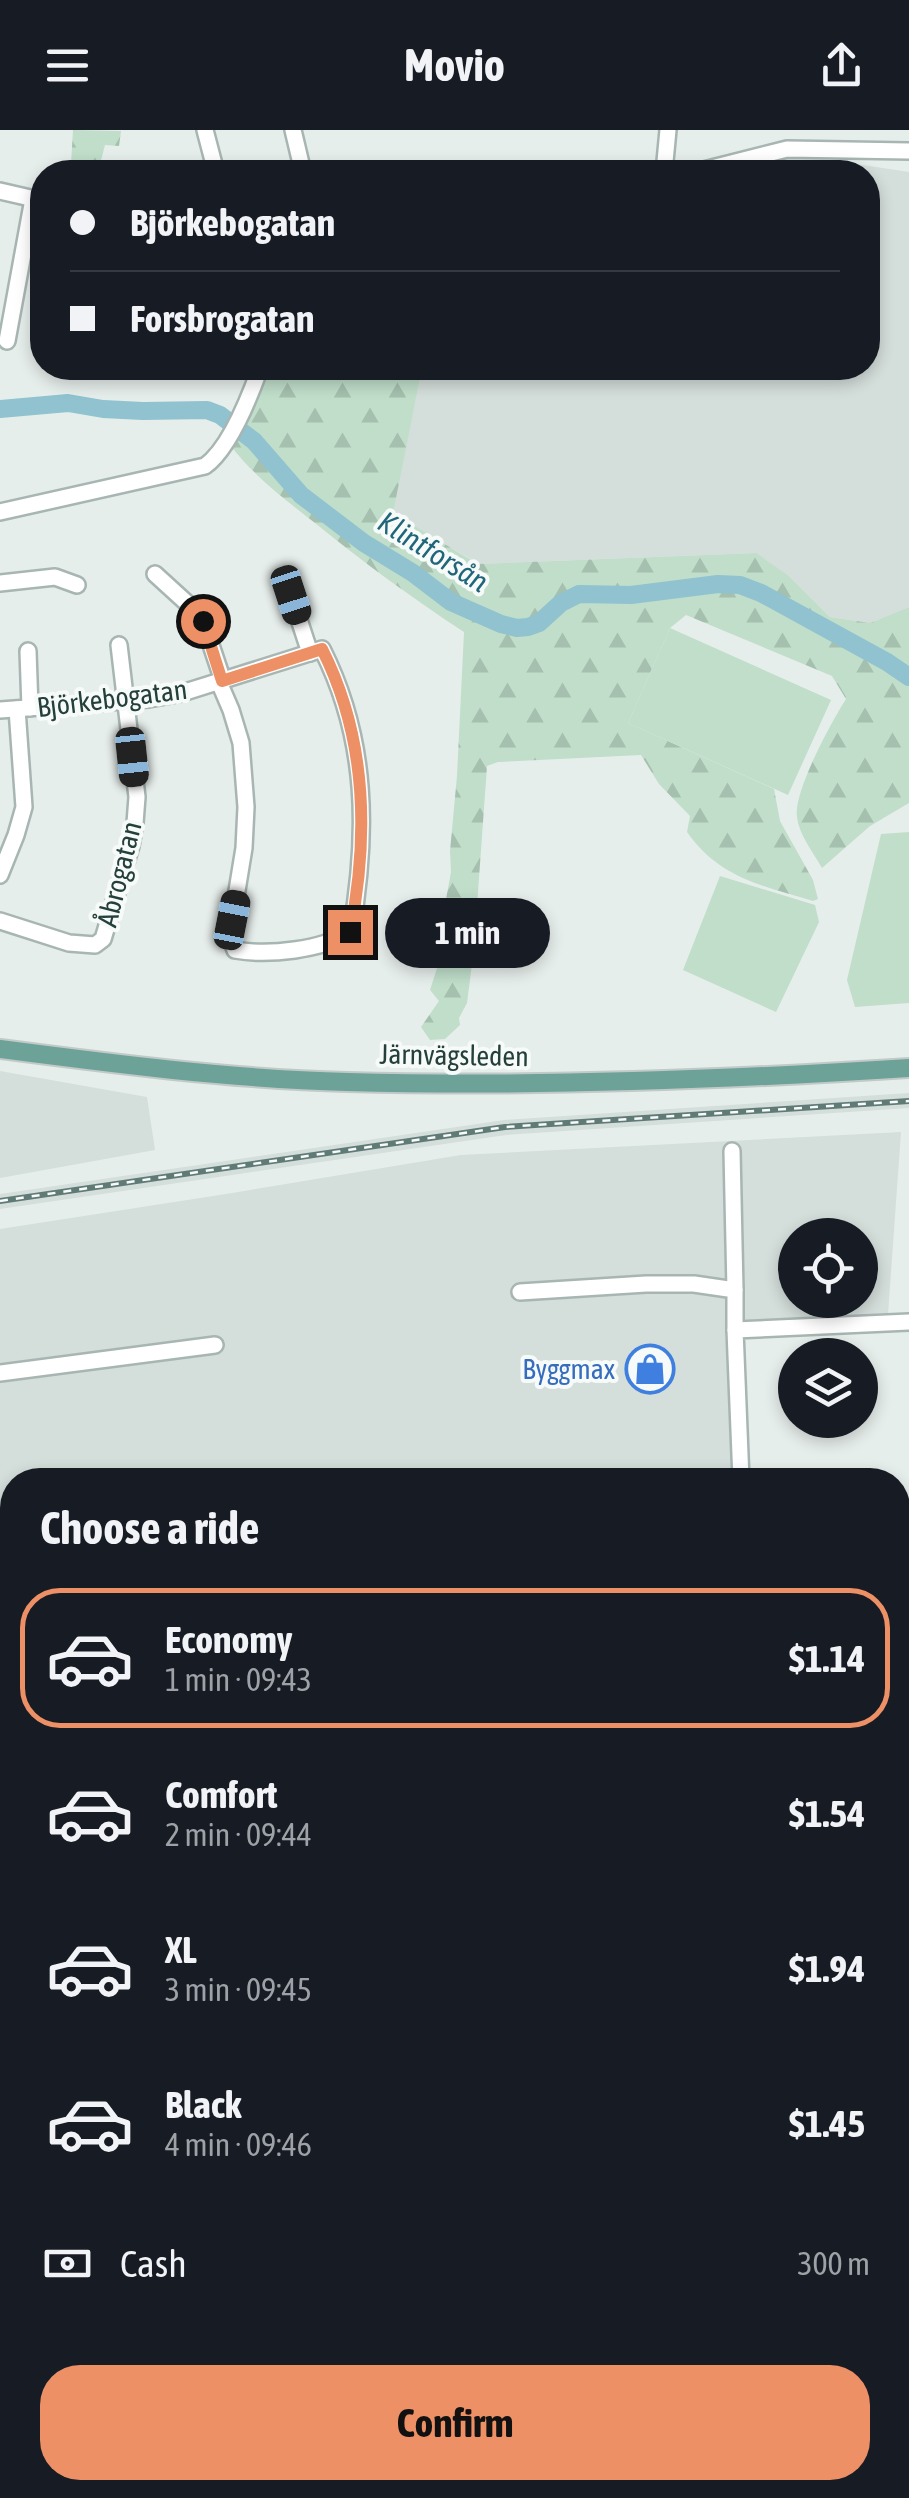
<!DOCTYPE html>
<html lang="en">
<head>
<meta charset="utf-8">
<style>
	:root { --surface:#171b24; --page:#242831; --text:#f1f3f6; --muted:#9ea1a6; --line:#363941; --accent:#ed9065 }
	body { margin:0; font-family:"Asap Condensed",sans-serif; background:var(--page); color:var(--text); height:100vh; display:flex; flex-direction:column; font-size:38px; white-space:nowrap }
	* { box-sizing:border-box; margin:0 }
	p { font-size:32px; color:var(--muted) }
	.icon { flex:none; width:55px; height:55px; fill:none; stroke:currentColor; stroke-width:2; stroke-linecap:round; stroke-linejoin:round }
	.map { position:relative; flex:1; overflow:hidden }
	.sheet { position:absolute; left:0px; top:1338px; width:910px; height:1032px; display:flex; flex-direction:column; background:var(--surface); border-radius:40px 40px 0 0; box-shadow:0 5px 15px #0003 }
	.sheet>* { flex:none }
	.banner { position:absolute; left:30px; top:30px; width:850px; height:220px; border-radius:40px; box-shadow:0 5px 15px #0003; display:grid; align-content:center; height:220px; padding:0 40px; background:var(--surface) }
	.fabs { position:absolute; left:778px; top:1088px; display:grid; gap:20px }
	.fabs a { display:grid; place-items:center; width:100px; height:100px; border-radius:50%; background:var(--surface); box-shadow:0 5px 15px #0003; font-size:50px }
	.end { position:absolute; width:45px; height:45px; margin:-22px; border:12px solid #ed9065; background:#111; box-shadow:0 0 0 5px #111 }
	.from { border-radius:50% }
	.bubble { position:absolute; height:70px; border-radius:35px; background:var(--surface); box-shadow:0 5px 15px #0003; font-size:32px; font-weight:700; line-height:70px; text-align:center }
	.car { position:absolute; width:30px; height:60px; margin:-30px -15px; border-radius:12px; box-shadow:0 0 8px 2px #0007; background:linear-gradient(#222 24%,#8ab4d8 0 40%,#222 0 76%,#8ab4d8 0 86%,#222 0) }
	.banner b { display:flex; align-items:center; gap:35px; height:95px; font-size:38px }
	.banner b+b { border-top:2px solid var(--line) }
	.banner i { width:25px; height:25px; background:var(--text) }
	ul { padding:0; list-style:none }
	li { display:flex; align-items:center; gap:30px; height:140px; margin:0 20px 15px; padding:0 20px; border:5px solid transparent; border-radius:40px }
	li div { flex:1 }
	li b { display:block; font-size:38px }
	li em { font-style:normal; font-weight:700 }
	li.selected { border-color:var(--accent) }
	li>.icon { width:90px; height:90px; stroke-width:1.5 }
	h2 { padding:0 40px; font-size:45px; line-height:120px }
	.pay { display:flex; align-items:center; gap:25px; height:110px; padding:0 40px; font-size:38px }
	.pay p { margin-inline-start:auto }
	.cta { display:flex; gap:20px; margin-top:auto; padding:20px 40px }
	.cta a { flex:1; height:115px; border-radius:40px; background:var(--accent); color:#111; font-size:40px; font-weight:700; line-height:115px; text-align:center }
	header { display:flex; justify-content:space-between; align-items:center; height:130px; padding:0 40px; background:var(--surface); font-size:45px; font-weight:700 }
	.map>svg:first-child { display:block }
	.built { fill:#d4deda; fill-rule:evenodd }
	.grass { fill:url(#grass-tufts) }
	.forest { fill:url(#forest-firs) }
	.garden { fill:#c0deca }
	.water { fill:url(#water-waves) }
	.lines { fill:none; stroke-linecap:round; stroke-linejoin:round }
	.river { stroke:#90c2d0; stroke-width:18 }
	.minor-casing { stroke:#a8b6b3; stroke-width:20 }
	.major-casing { stroke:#c2cac8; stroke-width:22 }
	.minor { stroke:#fff; stroke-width:15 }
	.major { stroke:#6ca298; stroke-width:18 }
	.rail-casing { stroke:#607b76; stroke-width:6 }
	.rail { stroke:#f6faf9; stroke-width:2.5; stroke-dasharray:8; stroke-linecap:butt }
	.route { stroke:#ed9065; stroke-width:12 }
	.labels { text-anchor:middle; stroke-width:8; stroke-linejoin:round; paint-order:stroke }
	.street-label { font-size:28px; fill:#25403b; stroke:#f6faf9 }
	.shop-label { font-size:28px; fill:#366cbe; stroke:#f6faf9; text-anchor:end }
	.water-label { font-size:30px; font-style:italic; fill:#20657a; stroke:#f6faf9 }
</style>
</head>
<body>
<header><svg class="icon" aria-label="menu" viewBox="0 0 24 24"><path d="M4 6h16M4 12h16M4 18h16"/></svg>Movio<svg class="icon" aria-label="share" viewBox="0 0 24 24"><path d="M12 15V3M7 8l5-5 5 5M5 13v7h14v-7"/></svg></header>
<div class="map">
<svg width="909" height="2368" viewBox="0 0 909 2368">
	<defs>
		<pattern id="grass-tufts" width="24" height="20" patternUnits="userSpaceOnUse" patternTransform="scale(2.5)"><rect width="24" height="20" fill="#c0deca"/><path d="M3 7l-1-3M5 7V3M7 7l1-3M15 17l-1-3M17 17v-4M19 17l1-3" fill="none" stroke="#a5c0ae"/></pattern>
		<pattern id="forest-firs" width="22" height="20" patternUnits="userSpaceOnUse" patternTransform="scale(2.5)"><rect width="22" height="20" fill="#c0deca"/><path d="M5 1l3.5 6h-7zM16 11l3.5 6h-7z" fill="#a5c0ae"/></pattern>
		<pattern id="water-waves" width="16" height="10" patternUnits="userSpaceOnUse" patternTransform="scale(2.5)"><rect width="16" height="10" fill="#90c2d0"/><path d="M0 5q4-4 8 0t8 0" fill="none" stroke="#759faa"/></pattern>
	</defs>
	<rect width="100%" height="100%" fill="#e6eeeb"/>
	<g class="built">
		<path d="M 799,28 L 817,28 L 909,42 L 909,477 L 870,493 L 830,487 L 789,446 L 755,423 L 479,434 L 392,383 L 422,238 L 868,238 L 868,42 L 719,42 L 760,29 Z"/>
		<path d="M 0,941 L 147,967 L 155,1020 L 0,1048 Z"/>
		<path d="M 909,963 L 909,978 L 506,1005 L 0,1079 L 0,1064 L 504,990 Z"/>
		<path d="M 901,1002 L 888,1184 L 725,1194 L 732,1343 L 550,1350 L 12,1350 L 12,1426 L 0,1424 L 0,1099 L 226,1064 L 461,1025 ZM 795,1105 L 860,1105 L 860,1170 L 795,1170 Z"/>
		<path d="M 909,1776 L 909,1952 L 898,1939 L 898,1778 Z"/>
	</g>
	<g class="grass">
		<path d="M 0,2181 L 12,2185 L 12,2304 L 0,2306 Z"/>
		<path d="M 898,2327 L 909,2332 L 909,2368 L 643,2368 L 601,2358 L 898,2358 Z"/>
	</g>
	<g class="forest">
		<path d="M 73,0 L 121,1 L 119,16 L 105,15 L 98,42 L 88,42 L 71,35 Z"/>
		<path d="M 271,238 L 422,238 L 393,383 L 478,434 L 756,423 L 789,446 L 830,487 L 870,493 L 909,477 L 909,673 L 870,696 L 822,738 C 813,722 799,705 797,687 C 793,662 832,591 846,569 L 832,546 L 686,485 L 670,498 L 628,593 L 774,659 L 780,691 L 813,750 L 818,769 L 813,771 C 763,756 719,748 687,702 L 690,686 L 659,654 L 641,625 L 498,632 L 487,636 L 474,818 L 467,873 L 459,888 L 460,895 L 445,909 L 430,910 L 421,897 L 439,871 L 430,860 L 439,832 L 440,802 L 451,742 L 450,721 L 457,646 L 464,502 C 412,468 363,432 315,393 C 283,368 255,347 230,315 Z"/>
		<path d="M 909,1558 L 909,1658 L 898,1645 L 898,1561 Z"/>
		<path d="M 420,2358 L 601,2358 L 643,2368 L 452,2368 Z"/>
	</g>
	<g class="garden">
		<path d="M 670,498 L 831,570 L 788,665 L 628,593 Z"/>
		<path d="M 909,702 L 909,873 L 855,877 L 847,850 L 881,704 Z"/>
		<path d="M 720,746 L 815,775 L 819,792 L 776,882 L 683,840 Z"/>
	</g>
	<path class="water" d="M 0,2346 L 12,2346 L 12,2358 L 420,2358 L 452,2368 L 0,2368 Z"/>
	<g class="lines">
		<g class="river">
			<path d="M 0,279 L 68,273 L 103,279 L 143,281 L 207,280 L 220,285 L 254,311 L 301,365 L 364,413 L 413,443 L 451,472 L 501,494 L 517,498 L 528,497 L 539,493 L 561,473 L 579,464 L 631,465 L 718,454 L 740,455 L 761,463 L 887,532 L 909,547"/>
			<path d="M 898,1551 L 909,1548"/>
			<path d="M 898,1658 L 909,1671"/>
		</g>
		<g class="minor-casing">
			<g id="minor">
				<path d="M 205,0 L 216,42"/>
				<path d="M 293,0 L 303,42"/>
				<path d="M 356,42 L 387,40 L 449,42"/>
				<path d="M 664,42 L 668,0"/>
				<path d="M 696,42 L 787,19 L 909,21"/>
				<path d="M 0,61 L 39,70"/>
				<path d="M 7,211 L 33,69"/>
				<path d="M 0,382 L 205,336 C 230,318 250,266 260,238"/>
				<path d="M 155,444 L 189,475 L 203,491 L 223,551"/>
				<path d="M 0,453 L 55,447 L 77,455"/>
				<path d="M 291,465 L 310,523"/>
				<path d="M 28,521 L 30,578"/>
				<path d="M 0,580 L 149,569 L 182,563 L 322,519 C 368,610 368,704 351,802 C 321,820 269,826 235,820 L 231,809 L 232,791 L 244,718 L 246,677 L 241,613 L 231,580 L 219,552"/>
				<path d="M 0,745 L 16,705 L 24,677 L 17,579"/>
				<path d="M 0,791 L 69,813 L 95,815 L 103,809 L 131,716 L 135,693 L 137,667 L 119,515"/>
				<path d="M 732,1021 L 735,1160"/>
				<path d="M 520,1162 L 646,1154 L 694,1154 L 735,1160 L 735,1200"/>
				<path d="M 0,1243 L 215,1215"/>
				<path d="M 741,1350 L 735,1200 L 909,1192"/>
				<path d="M 0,1574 L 12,1575"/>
				<path d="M 12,1719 L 8,1770 L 12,1770"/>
				<path d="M 0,1894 L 12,1901"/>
				<path d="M 898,1963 L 909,1975"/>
				<path d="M 0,1973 L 12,1978"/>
				<path d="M 898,2038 L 909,2020"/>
				<path d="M 0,2108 L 12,2112"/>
				<path d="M 898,2264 L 909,2270"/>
			</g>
		</g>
		<g class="major-casing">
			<g id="major">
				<path d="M 0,919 C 115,934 231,949 348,952 C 535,957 722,950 909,938"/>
				<path d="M 0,1491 L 12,1492"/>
				<path d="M 898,1491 L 909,1489"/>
			</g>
		</g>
		<use href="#minor" class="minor"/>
		<use href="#major" class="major"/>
		<g class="rail-casing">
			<path id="rail" d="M 0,1071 L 505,997 L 909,971"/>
		</g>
		<use href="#rail" class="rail"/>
	</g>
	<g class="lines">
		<path class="route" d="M 203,491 L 222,551 L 322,519 C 367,608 369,706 350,802"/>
	</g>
	<defs>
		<g id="shop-ring" transform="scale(2.5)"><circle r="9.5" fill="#f6faf9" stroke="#3f7fe0" stroke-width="1.5"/><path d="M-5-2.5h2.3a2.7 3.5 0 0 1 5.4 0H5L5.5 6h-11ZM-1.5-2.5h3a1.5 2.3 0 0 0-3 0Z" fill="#3f7fe0"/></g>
	</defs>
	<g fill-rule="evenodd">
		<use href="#shop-ring" x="650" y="1239"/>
	</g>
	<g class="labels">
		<g class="street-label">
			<text transform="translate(112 568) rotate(-7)" y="10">Björkebogatan</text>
			<text transform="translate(119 744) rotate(-76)" y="10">Åbrogatan</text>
			<text transform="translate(454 925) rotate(1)" y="10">Järnvägsleden</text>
		</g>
		<g class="shop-label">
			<text x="615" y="1249">Byggmax</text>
		</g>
		<g class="water-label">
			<text transform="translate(433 422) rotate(32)" y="10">Klintforsån</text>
		</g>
	</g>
</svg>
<div class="fabs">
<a><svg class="icon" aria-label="locate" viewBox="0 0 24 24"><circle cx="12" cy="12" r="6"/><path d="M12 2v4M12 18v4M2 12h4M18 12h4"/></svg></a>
<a><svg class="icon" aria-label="layers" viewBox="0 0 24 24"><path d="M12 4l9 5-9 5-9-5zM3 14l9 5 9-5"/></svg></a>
</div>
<i class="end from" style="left:203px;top:491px"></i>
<i class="end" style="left:350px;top:802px"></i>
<div class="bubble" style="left:385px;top:768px;width:165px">1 min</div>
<i class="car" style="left:291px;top:465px;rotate:162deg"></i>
<i class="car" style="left:132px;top:627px;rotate:174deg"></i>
<i class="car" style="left:232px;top:790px;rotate:11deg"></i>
<div class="banner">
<b><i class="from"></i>Björkebogatan</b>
<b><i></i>Forsbrogatan</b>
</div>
<section class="sheet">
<h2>Choose a ride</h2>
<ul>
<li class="selected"><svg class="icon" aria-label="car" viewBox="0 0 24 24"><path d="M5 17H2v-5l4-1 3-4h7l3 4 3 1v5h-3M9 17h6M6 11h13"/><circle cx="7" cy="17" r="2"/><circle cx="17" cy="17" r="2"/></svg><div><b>Economy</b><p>1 min · 09:43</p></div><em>$1.14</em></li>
<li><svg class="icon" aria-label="car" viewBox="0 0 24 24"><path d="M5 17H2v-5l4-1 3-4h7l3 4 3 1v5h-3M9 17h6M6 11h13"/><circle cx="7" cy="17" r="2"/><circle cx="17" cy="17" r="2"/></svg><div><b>Comfort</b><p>2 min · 09:44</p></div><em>$1.54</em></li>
<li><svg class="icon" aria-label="car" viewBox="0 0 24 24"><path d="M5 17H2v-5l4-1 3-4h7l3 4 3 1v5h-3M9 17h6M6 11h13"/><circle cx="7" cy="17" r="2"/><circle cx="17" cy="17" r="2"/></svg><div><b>XL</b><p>3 min · 09:45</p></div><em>$1.94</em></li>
<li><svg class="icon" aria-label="car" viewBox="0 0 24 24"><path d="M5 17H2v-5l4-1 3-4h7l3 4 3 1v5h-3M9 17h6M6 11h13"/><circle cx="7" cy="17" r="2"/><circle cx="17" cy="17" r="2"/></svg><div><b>Black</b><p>4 min · 09:46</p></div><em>$1.45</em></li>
</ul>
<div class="pay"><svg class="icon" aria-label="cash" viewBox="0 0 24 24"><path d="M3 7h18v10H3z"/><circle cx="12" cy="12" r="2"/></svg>Cash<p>300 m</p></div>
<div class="cta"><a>Confirm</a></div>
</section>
</div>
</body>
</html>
